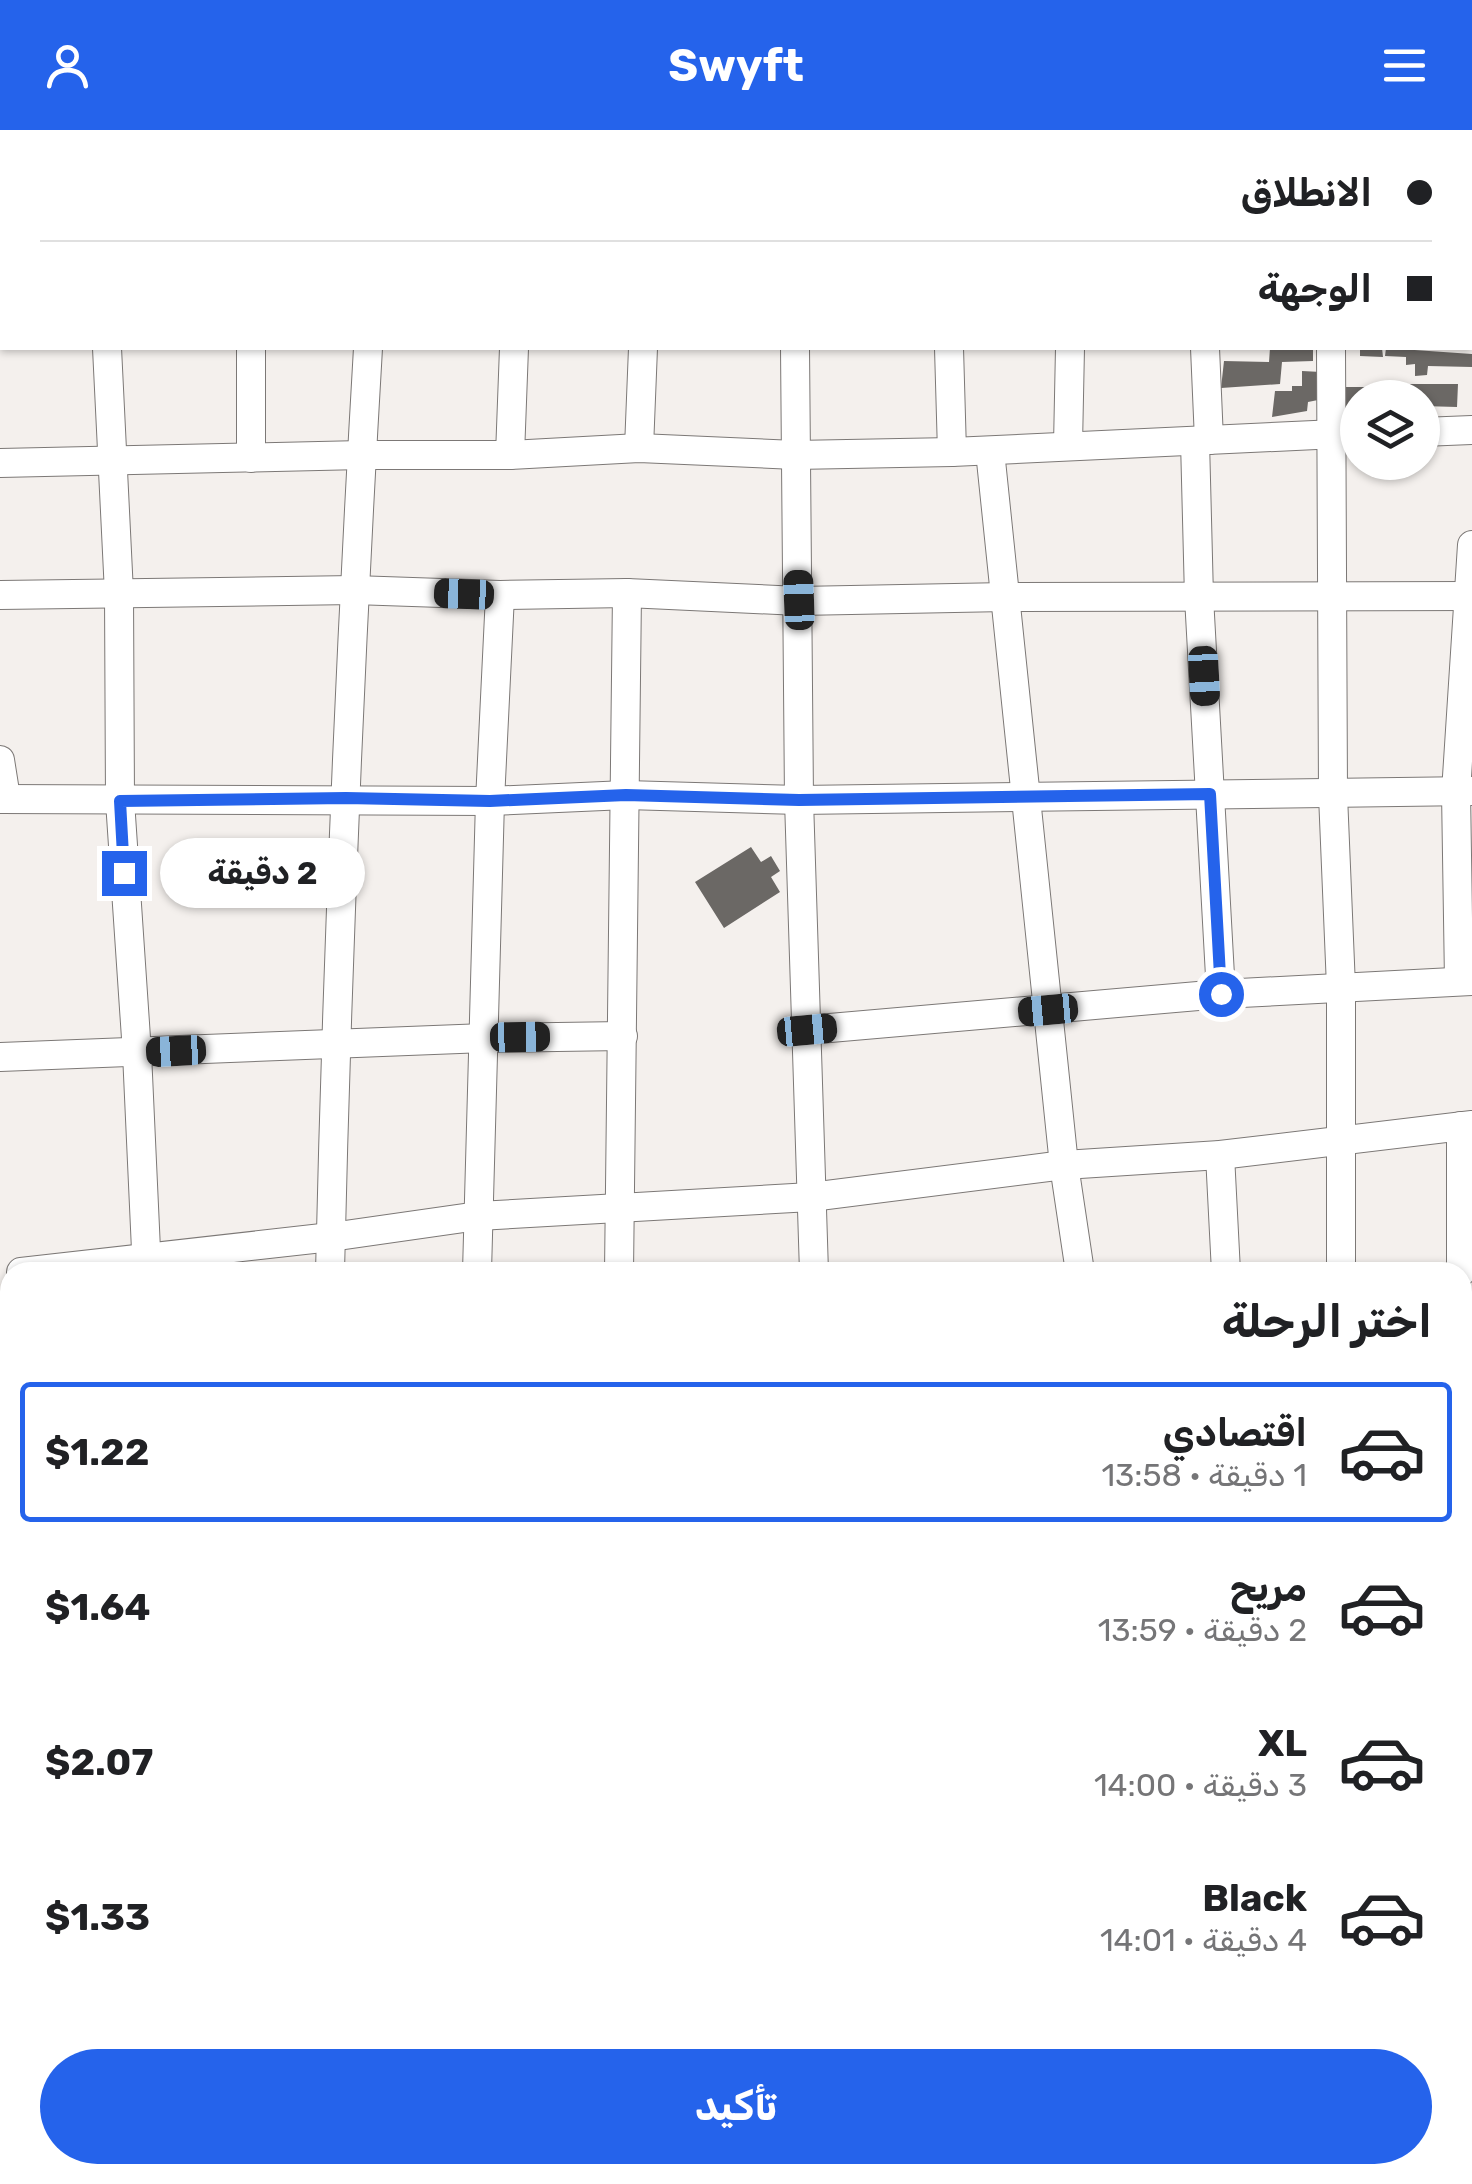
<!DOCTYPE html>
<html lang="ar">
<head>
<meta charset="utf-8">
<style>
	:root { --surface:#fff; --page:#f6f6f6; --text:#202124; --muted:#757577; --line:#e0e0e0; --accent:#2563eb }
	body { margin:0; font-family:Rubik,Vazirmatn,sans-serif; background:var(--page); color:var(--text); direction:rtl; height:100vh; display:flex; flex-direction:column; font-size:38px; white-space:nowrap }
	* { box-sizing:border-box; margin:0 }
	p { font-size:32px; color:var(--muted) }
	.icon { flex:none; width:55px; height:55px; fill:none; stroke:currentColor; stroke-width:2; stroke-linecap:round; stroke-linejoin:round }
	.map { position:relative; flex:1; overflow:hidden; direction:ltr }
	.panel { position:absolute; left:0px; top:1132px; width:1472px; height:922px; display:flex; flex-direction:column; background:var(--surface); border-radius:30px 30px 0 0; box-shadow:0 2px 8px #0004; direction:rtl }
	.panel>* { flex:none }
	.guide { position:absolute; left:0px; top:0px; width:1472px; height:220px; box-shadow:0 2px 8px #0004; direction:rtl; display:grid; align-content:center; height:220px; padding:0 40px; background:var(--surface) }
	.tools { position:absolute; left:1340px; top:250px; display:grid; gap:20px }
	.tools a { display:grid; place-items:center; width:100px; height:100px; border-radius:50%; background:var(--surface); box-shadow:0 2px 8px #0004; font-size:50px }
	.end { position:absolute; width:45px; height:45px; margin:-22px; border:12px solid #2563eb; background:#fff; box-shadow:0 0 0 5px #fff }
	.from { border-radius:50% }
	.bubble { position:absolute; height:70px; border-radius:35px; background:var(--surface); box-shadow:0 2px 8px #0004; font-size:32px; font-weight:700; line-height:70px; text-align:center; direction:rtl }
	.car { position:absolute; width:30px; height:60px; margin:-30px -15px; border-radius:12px; box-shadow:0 0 8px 2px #0007; background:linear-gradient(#222 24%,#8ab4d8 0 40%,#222 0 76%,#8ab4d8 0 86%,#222 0) }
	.guide b { display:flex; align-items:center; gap:35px; height:95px; font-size:38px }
	.guide b+b { border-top:2px solid var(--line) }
	.guide i { width:25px; height:25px; background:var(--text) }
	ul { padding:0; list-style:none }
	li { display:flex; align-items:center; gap:30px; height:140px; margin:0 20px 15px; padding:0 20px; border:5px solid transparent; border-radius:10px }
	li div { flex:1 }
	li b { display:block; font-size:38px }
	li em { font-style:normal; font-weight:700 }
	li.on { border-color:var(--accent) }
	li>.icon { width:90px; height:90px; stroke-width:1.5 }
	h2 { padding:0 40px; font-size:45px; line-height:120px }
	.action { display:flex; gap:20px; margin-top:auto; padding:20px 40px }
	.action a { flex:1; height:115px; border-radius:60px; background:var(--accent); color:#fff; font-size:40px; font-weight:700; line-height:115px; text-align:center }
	header { display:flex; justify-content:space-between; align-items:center; height:130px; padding:0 40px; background:var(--accent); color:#fff; font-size:45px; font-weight:700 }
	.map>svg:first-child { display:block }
	.building { fill:#6b6865 }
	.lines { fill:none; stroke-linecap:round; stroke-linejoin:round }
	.minor-casing { stroke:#7c7876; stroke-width:30 }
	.minor { stroke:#fff; stroke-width:28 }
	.route { stroke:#2563eb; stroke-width:12 }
</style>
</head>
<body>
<header><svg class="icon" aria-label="menu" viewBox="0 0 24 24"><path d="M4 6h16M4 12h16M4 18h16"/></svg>Swyft<svg class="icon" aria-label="person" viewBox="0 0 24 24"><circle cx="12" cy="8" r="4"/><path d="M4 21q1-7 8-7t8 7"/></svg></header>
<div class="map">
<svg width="1472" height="2054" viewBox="0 0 1472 2054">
	<rect width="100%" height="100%" fill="#f4f0ed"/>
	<g class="building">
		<path d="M 1270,218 L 1313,218 L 1313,231 L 1282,232 L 1280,254 L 1221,258 L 1224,231 L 1269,232 Z"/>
		<path d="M 1360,218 L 1382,218 L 1383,227 L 1360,226 Z"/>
		<path d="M 1386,218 L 1472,224 L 1472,237 L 1428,236 L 1427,245 L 1415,246 L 1415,234 L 1406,235 L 1406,227 L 1385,226 Z"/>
		<path d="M 1302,241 L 1321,242 L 1323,269 L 1308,272 L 1307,281 L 1272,287 L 1275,261 L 1292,261 L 1292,256 L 1302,256 Z"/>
		<path d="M 1390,254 L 1458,254 L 1457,277 L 1422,276 L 1422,268 L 1389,268 Z"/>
		<path d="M 1345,257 L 1368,257 L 1368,268 L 1358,268 L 1355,288 L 1345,288 Z"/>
		<path d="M 751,717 L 761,732 L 771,726 L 780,741 L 771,747 L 780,762 L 724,798 L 695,752 Z"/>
	</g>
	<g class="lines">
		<g class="minor-casing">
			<g id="minor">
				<path d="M 101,0 L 101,2"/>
				<path d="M 241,0 L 241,2"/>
				<path d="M 515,0 L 515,2"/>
				<path d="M 793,0 L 793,2"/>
				<path d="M 1125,0 L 1125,2"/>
				<path d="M 386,2 L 386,0"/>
				<path d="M 647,2 L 647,0"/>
				<path d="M 1470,115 L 1472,115"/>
				<path d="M 0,168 L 2,168"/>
				<path d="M 107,218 L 119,463 L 120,671 L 137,923 L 147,1142"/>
				<path d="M 251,218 L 251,328"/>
				<path d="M 795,218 L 799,670 L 814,1142"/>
				<path d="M 949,218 L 952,322"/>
				<path d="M 1205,218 L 1209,310"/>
				<path d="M 1331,218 L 1333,665 L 1341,857 L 1341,1142"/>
				<path d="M 1422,302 L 1472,300"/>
				<path d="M 1195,311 L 1199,467 L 1221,864"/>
				<path d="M 1068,315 L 1070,218"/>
				<path d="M 639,318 L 643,218"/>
				<path d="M 990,321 L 1064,1035 L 1080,1142"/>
				<path d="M 510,325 L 514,218"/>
				<path d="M 0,333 L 362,325 L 510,325 L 639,318 L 795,325 L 952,322 L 1358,303"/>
				<path d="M 0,465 L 354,460 L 500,465 L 627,463 L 799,471 L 1006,467 L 1472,466"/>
				<path d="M 0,630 L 6,668"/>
				<path d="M 0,669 L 490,671 L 626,665 L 799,670 L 1472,661"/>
				<path d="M 1459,851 L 1456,662 L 1472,415"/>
				<path d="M 807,900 L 1221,864 L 1472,851"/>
				<path d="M 0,927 L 485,908 L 623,906"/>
				<path d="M 1461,996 L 1461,1142"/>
				<path d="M 1220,1025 L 1226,1142"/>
				<path d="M 21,1142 L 331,1107 L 478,1086 L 811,1067 L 1064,1035 L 1220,1025 L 1472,995"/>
				<path d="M 330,1142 C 337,834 350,526 368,218"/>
				<path d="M 477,1142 L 490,671 L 500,465"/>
				<path d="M 619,1142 L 627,463"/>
				<path d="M 0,1223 L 10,1267"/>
				<path d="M 1462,1270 L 1472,1270"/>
				<path d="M 0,1346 L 10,1348"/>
				<path d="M 1462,1413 L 1472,1413"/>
				<path d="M 0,1491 L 10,1491"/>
				<path d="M 1462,1558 L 1472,1557"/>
				<path d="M 0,1574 L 10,1573"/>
				<path d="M 1462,1702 L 1472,1701"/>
				<path d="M 0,1714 L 10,1713"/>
				<path d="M 1462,1830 L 1472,1828"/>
				<path d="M 0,1849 L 10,1849"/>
				<path d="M 1462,1957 L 1472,1956"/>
				<path d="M 0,1969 L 10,1968"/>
				<path d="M 158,2045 L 160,2054"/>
				<path d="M 324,2045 L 326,2054"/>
				<path d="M 478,2045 L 479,2054"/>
				<path d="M 592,2045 L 593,2054"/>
				<path d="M 722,2045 L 723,2054"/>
				<path d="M 882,2045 L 884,2054"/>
				<path d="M 1029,2045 L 1030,2054"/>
				<path d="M 1168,2045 L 1169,2054"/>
				<path d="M 1334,2045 L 1335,2054"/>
				<path d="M 1459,2054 L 1459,2045"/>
			</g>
		</g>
		<use href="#minor" class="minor"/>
	</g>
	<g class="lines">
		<path class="route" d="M 124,743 L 120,671 L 346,668 L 490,671 L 626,665 L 799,670 L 1210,664 L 1221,864"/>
	</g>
</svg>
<div class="tools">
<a><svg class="icon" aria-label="layers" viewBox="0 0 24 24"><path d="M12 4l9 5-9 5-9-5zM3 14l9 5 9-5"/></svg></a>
</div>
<i class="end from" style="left:1221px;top:864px"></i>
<i class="end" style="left:124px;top:743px"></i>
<div class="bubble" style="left:160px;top:708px;width:205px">2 دقيقة</div>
<i class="car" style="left:464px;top:464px;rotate:272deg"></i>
<i class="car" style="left:799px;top:470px;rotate:358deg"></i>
<i class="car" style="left:1204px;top:546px;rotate:177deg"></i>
<i class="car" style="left:1048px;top:880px;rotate:265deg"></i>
<i class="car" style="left:807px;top:900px;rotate:85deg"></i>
<i class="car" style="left:520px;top:907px;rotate:89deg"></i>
<i class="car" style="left:176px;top:921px;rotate:267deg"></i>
<div class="guide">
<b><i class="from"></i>الانطلاق</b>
<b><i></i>الوجهة</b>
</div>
<section class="panel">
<h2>اختر الرحلة</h2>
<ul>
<li class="on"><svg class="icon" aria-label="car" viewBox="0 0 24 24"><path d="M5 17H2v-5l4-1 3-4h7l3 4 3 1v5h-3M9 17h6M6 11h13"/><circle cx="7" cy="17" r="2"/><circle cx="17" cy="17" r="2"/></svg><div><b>اقتصادي</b><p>1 دقيقة · 13:58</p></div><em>$1.22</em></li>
<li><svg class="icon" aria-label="car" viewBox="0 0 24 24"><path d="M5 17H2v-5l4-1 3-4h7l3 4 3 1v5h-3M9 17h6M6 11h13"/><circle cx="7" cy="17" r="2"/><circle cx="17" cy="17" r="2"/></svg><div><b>مريح</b><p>2 دقيقة · 13:59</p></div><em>$1.64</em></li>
<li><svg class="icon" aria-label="car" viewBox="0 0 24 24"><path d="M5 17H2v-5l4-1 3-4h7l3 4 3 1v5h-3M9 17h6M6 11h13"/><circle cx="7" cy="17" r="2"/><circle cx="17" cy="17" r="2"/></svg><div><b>XL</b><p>3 دقيقة · 14:00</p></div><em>$2.07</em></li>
<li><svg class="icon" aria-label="car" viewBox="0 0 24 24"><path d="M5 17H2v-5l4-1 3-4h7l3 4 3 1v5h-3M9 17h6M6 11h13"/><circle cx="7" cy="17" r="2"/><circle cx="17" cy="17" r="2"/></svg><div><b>Black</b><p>4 دقيقة · 14:01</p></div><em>$1.33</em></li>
</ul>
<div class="action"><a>تأكيد</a></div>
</section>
</div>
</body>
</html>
